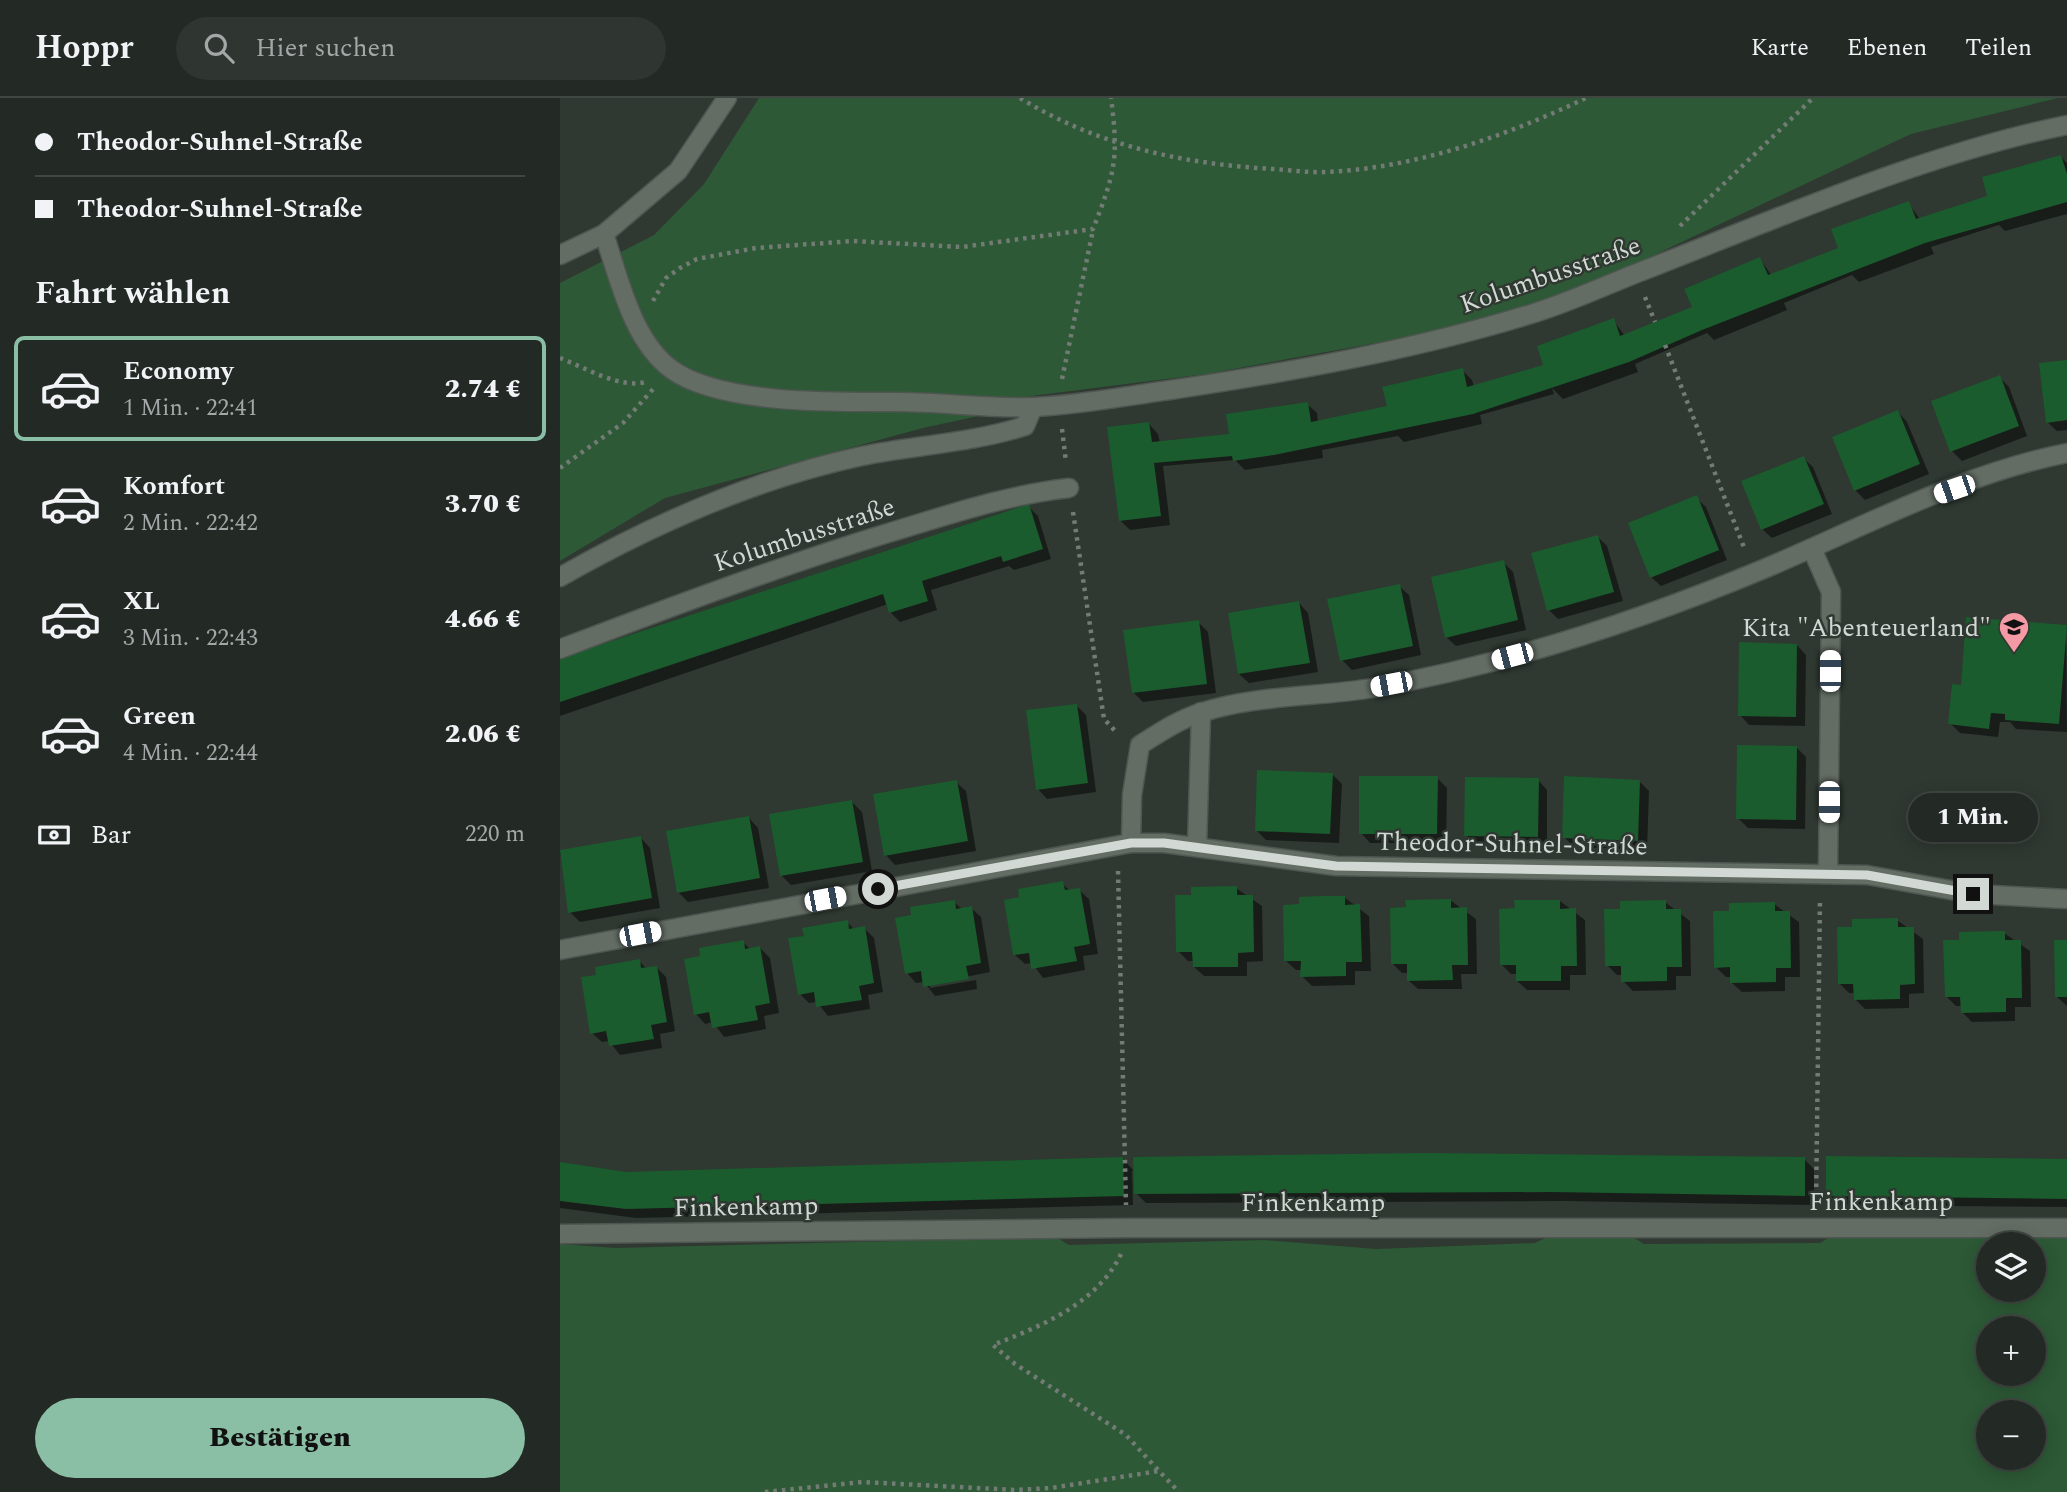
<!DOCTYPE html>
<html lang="de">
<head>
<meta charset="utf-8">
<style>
	:root { --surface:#232a25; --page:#2f3632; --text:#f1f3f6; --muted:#a3a7a7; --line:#404642; --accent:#8abfa5 }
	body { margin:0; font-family:Spectral,serif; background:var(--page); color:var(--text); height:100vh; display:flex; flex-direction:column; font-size:26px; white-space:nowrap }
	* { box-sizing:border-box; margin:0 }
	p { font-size:23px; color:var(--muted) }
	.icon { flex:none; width:38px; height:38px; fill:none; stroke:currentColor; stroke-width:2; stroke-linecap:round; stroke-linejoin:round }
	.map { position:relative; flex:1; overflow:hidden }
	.sheet { display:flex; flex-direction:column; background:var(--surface); width:560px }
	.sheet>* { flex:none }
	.top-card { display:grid; align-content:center; height:154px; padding:0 35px; background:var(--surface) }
	.controls { position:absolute; left:1416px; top:1134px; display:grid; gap:14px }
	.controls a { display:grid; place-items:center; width:70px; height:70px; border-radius:50%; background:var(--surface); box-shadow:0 4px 18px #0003,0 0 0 2px var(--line); font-size:35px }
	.end { position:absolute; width:32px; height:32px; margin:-16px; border:9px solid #d2d8d3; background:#111; box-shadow:0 0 0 4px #111 }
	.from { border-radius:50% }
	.bubble { position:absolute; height:49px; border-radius:24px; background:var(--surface); box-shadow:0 4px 18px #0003,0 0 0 2px var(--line); font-size:23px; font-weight:800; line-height:49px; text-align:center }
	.car { position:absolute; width:21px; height:42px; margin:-21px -10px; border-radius:9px; box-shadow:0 0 5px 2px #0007; background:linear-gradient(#fff 24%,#345 0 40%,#fff 0 76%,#345 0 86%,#fff 0) }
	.top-card b { display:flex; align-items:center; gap:24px; height:66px; font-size:26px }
	.top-card b+b { border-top:2px solid var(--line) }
	.top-card i { width:18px; height:18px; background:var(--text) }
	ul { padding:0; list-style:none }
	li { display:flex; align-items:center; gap:21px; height:105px; margin:0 14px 10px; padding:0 21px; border:4px solid transparent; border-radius:10px }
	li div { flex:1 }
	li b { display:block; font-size:26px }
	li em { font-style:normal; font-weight:800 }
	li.current { border-color:var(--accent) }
	li>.icon { width:63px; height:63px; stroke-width:1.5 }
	h2 { padding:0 35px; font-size:32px; line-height:84px }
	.pay { display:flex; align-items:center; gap:18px; height:77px; padding:0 35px; font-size:26px }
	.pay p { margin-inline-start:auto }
	.action { display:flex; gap:14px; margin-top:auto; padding:14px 35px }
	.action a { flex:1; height:80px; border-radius:42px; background:var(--accent); color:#111; font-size:28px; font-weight:800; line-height:80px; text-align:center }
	header { display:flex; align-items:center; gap:42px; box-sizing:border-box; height:98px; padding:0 35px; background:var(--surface); border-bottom:2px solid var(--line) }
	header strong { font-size:33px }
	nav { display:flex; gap:38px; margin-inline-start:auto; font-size:24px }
	.search { width:490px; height:63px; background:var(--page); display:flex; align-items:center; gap:18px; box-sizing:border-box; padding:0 24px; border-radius:38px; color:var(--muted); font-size:26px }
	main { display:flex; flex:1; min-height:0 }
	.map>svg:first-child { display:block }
	.green { fill:#2d5936; fill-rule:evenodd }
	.shadow { fill:#0007 }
	.building { fill:#1a5c2d }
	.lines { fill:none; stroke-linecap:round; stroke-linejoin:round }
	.street-casing { stroke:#4f5651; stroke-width:21 }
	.path { stroke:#737b75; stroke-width:4.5; stroke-dasharray:3.5 5; stroke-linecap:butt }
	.street { stroke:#636d64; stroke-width:18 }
	.route { stroke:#d2d8d3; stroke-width:9 }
	.labels { text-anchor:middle; stroke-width:5; stroke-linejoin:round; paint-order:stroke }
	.street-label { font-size:26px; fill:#d2d8d3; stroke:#2f3831 }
	.poi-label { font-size:26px; fill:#d2d8d3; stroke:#2f3831; text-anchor:end }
</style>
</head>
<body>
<header>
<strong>Hoppr</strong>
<div class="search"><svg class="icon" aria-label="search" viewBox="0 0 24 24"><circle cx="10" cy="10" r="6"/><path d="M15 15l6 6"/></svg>Hier suchen</div>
<nav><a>Karte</a><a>Ebenen</a><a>Teilen</a></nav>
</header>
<main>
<section class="sheet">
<div class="top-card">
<b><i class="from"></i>Theodor-Suhnel-Straße</b>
<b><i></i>Theodor-Suhnel-Straße</b>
</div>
<h2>Fahrt wählen</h2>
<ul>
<li class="current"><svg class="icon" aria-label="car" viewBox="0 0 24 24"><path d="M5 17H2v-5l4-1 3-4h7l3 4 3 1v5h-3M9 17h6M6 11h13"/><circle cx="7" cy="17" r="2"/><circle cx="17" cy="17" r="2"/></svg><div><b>Economy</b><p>1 Min. · 22:41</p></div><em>2.74 €</em></li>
<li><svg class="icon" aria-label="car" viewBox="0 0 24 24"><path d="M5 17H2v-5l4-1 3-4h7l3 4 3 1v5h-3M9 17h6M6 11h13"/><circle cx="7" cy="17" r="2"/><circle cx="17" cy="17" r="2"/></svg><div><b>Komfort</b><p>2 Min. · 22:42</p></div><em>3.70 €</em></li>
<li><svg class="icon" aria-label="car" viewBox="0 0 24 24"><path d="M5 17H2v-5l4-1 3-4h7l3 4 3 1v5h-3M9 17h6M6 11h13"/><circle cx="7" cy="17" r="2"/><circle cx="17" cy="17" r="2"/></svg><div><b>XL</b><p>3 Min. · 22:43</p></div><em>4.66 €</em></li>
<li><svg class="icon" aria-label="car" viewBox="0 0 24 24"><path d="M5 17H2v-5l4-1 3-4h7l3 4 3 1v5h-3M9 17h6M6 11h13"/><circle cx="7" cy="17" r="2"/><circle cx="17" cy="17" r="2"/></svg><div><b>Green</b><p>4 Min. · 22:44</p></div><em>2.06 €</em></li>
</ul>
<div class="pay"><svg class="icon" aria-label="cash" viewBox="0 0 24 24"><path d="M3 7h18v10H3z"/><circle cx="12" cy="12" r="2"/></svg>Bar<p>220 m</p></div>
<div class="action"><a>Bestätigen</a></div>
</section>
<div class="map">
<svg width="1507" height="1394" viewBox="0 0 1507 1394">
	<rect width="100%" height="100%" fill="#2f3831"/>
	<g class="green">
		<path d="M 199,0 L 1498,0 L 1351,36 L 1069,169 L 968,210 L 854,238 L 646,276 L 471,298 L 437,314 L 363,330 L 105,400 L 0,463 L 0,185 L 94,137 L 144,86 Z"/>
		<path d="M 998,1134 L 1065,1134 L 1084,1146 L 1260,1145 L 1271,1138 L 1507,1139 L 1507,1394 L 0,1394 L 0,1146 L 55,1150 L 496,1139 L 509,1147 L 704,1142 L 816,1151 L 975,1145 ZM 1428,1146 L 1474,1146 L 1474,1192 L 1428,1192 ZM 1428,1230 L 1474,1230 L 1474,1276 L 1428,1276 ZM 1428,1314 L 1474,1314 L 1474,1360 L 1428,1360 Z"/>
	</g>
	<g class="shadow">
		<path d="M 1501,59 L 1507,65 L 1507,116 L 1445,133 L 1439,127 L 1371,149 L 1374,156 L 1299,184 L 1292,177 L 1224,205 L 1227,212 L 1154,242 L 1147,235 L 1075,266 L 1078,274 L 1003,301 L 992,290 L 994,296 L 920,317 L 922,326 L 844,344 L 838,338 L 762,352 L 763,360 L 685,372 L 675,362 L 603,368 L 610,427 L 570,432 L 560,422 L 589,326 L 598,336 L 600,345 L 668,338 L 747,306 L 757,315 L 758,324 L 829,310 L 902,272 L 912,282 L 914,289 L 982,269 L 1053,222 L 1065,238 L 1134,210 L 1200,161 L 1212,178 L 1280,151 L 1348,105 L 1360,121 L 1426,100 Z"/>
		<path d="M 1507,264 L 1507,332 L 1497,333 L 1487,324 Z"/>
		<path d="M 1439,279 L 1449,289 L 1467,338 L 1402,363 L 1392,353 Z"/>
		<path d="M 1338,314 L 1347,324 L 1369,376 L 1305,402 L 1295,392 Z"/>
		<path d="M 1243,360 L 1253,369 L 1272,416 L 1212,440 L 1202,431 Z"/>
		<path d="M 1136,400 L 1146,409 L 1167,462 L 1101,488 L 1091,479 Z"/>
		<path d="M 468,408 L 478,418 L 491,461 L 454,472 L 449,468 L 371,492 L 377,512 L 340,524 L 330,514 L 328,506 L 0,618 L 0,562 Z"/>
		<path d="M 1038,439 L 1047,448 L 1063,503 L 998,521 L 989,512 Z"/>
		<path d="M 943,464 L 953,474 L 966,532 L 896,548 L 886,539 Z"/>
		<path d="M 839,488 L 849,497 L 861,557 L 792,572 L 782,562 Z"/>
		<path d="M 739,505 L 748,515 L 758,574 L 689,585 L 679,576 Z"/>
		<path d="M 638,524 L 648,534 L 656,595 L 583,604 L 573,594 Z"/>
		<path d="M 1506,528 L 1507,634 L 1456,631 L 1450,624 L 1440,624 L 1438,639 L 1400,635 L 1390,625 L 1403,589 Z"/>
		<path d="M 1237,547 L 1246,557 L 1245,628 L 1189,627 L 1180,617 Z"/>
		<path d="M 517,608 L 526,617 L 536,694 L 487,701 L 478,691 Z"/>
		<path d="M 1236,649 L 1246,659 L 1245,731 L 1188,730 L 1178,720 Z"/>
		<path d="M 772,676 L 782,686 L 779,745 L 706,742 L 697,733 Z"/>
		<path d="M 877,680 L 887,690 L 886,745 L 810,745 L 801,735 Z"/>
		<path d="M 978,682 L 987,692 L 987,748 L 916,747 L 906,737 Z"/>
		<path d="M 1079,683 L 1089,693 L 1087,752 L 1014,749 L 1004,739 Z"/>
		<path d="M 396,684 L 406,693 L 416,753 L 335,767 L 326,757 Z"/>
		<path d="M 292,704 L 302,714 L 312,773 L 231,787 L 221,777 Z"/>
		<path d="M 189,720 L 198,730 L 209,790 L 128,804 L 118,794 Z"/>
		<path d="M 81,740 L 90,750 L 100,810 L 20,824 L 10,814 L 0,754 Z"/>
		<path d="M 502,785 L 510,793 L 519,792 L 529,801 L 538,856 L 523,858 L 525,872 L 483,880 L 472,865 L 465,866 L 455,857 Z"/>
		<path d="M 676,790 L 702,808 L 703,863 L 687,864 L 687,878 L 644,878 L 634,869 L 634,863 L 628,863 L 618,853 L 633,798 Z"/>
		<path d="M 784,799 L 809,818 L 811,873 L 795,873 L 795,887 L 752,888 L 742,878 L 742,872 L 736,872 L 726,863 Z"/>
		<path d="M 890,802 L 916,821 L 917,876 L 901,876 L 902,891 L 858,891 L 848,882 L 848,875 L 842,875 L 833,866 Z"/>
		<path d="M 1000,803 L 1025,822 L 1026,877 L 1010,877 L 1010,892 L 967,892 L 957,883 L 957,876 L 951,876 L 942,867 Z"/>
		<path d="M 394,804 L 402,811 L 411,810 L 421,819 L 430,874 L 370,886 L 370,890 L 416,882 L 417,891 L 375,898 L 364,884 L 356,885 L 347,875 Z"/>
		<path d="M 1105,804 L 1130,823 L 1131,878 L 1116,878 L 1116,892 L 1073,893 L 1063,883 L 1063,877 L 1057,877 L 1047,867 L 1062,813 Z"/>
		<path d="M 1214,806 L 1239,824 L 1240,879 L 1225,879 L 1225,893 L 1182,894 L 1172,885 L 1172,879 L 1166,879 L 1156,869 L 1171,814 Z"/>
		<path d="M 1337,822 L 1363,841 L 1364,895 L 1349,896 L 1349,910 L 1305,911 L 1295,901 L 1295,895 L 1289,895 L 1279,885 Z"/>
		<path d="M 287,824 L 295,832 L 304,830 L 314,840 L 323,894 L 308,897 L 310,911 L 268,918 L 257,904 L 249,905 L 240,896 L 246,839 Z"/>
		<path d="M 1444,835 L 1470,853 L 1471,909 L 1455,909 L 1455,923 L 1412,924 L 1402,914 L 1402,908 L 1396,908 L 1386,898 L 1401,844 Z"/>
		<path d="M 183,844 L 191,852 L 200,850 L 210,860 L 219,915 L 204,918 L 206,931 L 164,939 L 153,924 L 145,926 L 136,916 L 142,859 Z"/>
		<path d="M 1507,844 L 1507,908 L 1497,899 Z"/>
		<path d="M 79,863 L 87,871 L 96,869 L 106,879 L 115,933 L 100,936 L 102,950 L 60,957 L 49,943 L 42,944 L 32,935 L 38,878 Z"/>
		<path d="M 562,1060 L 574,1073 L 572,1073 L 573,1107 L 76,1120 L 0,1110 L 0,1066 L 66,1076 Z"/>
		<path d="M 1244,1061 L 1254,1071 L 1254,1107 L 1002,1103 L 586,1105 L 576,1095 Z"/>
		<path d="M 1507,1062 L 1507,1109 L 1277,1107 L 1267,1097 Z"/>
	</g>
	<g class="building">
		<path d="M 1501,57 L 1507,76 L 1507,104 L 1365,145 L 1142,232 L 1069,264 L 913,316 L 714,357 L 673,363 L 672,358 L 594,365 L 601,418 L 559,423 L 547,329 L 589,324 L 592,344 L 669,336 L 666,316 L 748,304 L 751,324 L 827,308 L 822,289 L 903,270 L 907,289 L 983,267 L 977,248 L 1054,220 L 1060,238 L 1132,209 L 1124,191 L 1200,159 L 1208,177 L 1278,150 L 1271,131 L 1349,103 L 1356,121 L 1427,98 L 1422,79 Z"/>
		<path d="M 1507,262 L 1507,322 L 1486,325 L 1479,265 Z"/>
		<path d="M 1440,277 L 1459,328 L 1390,354 L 1371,303 Z"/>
		<path d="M 1338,312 L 1360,366 L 1294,393 L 1272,339 Z"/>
		<path d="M 1244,358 L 1264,406 L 1201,432 L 1181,383 Z"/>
		<path d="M 1137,397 L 1159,452 L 1090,480 L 1068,425 Z"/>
		<path d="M 469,406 L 483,451 L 443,464 L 441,458 L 362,483 L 368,503 L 329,515 L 323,496 L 0,604 L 0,560 Z"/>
		<path d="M 1038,437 L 1054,494 L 987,513 L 971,455 Z"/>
		<path d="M 944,462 L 958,522 L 885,540 L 871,479 Z"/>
		<path d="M 840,486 L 853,548 L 780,563 L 767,501 Z"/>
		<path d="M 739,503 L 750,565 L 678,576 L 668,515 Z"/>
		<path d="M 1406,519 L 1507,527 L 1499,626 L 1445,622 L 1445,616 L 1431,615 L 1429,631 L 1388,626 L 1392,586 L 1401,587 Z"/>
		<path d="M 639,522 L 647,586 L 572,595 L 563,532 Z"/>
		<path d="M 1179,544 L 1237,546 L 1236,619 L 1178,618 Z"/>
		<path d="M 517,606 L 528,685 L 476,692 L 466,612 Z"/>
		<path d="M 1177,647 L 1237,648 L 1236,722 L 1176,721 Z"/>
		<path d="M 697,672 L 773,675 L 770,736 L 695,733 Z"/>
		<path d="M 799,678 L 878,678 L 877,736 L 799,736 Z"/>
		<path d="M 1004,678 L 1080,682 L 1078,743 L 1002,740 Z"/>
		<path d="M 905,679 L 979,680 L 978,739 L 904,738 Z"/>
		<path d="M 397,682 L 408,743 L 324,758 L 313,696 Z"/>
		<path d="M 292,702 L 303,764 L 220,778 L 209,716 Z"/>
		<path d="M 189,718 L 200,780 L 117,795 L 106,733 Z"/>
		<path d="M 81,738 L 92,800 L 8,815 L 0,752 Z"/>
		<path d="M 503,783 L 505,792 L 520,790 L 530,846 L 514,849 L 517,863 L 471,871 L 469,855 L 453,857 L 444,802 L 459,799 L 458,791 Z"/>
		<path d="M 677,788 L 677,797 L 693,797 L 694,854 L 678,855 L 678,869 L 633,869 L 632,854 L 616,854 L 615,797 L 631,797 L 631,789 Z"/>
		<path d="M 761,798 L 785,798 L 785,807 L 800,806 L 802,864 L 786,864 L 786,878 L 740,879 L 741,863 L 724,863 L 723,807 L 739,806 L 739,799 Z"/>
		<path d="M 891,801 L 891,810 L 907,809 L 908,867 L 892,867 L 893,882 L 847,883 L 847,866 L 831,866 L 830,810 L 846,809 L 845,802 Z"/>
		<path d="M 395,802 L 396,811 L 412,808 L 421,865 L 406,868 L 409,881 L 363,889 L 361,873 L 345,876 L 335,820 L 351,817 L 350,809 Z"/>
		<path d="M 954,802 L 1000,802 L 1000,811 L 1016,810 L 1017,868 L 1001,868 L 1001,883 L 956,883 L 956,867 L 940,867 L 939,811 L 955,810 Z"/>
		<path d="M 1106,802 L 1106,811 L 1121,811 L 1122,869 L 1107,869 L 1107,883 L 1061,884 L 1061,868 L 1045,868 L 1044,811 L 1060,811 L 1060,803 Z"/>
		<path d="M 1215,804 L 1215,813 L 1230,813 L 1231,870 L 1216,870 L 1216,884 L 1170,885 L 1170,869 L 1154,870 L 1153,813 L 1169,813 L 1169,805 Z"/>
		<path d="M 1338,820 L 1338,829 L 1354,829 L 1355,886 L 1340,887 L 1340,901 L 1294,902 L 1293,886 L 1278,886 L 1277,829 L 1292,829 L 1292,821 Z"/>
		<path d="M 288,822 L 289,831 L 305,828 L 314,885 L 299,888 L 302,902 L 256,909 L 254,894 L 238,897 L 228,840 L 244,838 L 242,830 Z"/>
		<path d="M 1445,833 L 1445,842 L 1461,842 L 1462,900 L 1446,900 L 1446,914 L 1401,915 L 1400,899 L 1385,899 L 1383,842 L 1399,842 L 1399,834 Z"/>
		<path d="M 184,842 L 185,851 L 200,848 L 210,905 L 195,908 L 198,922 L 152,930 L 149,914 L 134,917 L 124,861 L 140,858 L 139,850 Z"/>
		<path d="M 1494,842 L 1507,842 L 1507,899 L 1495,899 Z"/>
		<path d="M 80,861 L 81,870 L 97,868 L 107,924 L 91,927 L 94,941 L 49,948 L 46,933 L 30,936 L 21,879 L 36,877 L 35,869 Z"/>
		<path d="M 865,1055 L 1245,1059 L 1245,1098 L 991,1094 L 574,1096 L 573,1059 Z"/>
		<path d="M 1266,1058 L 1507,1061 L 1507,1101 L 1266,1098 Z"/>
		<path d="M 563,1059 L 564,1098 L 66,1111 L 0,1103 L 0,1064 L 66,1074 Z"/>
	</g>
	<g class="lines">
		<g class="street-casing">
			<g id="street">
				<path d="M 44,136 C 59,180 72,242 111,271 C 160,307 278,304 338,304 C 384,304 429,311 474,309 C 519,307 565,298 610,292 C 731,274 853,252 971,216 C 1011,204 1050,185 1090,170 C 1223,118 1368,55 1507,27"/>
				<path d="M 0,157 L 44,136 L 118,73 L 167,0"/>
				<path d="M 1252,451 L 1271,494 L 1268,775"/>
				<path d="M 0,479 C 95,425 194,381 302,358 C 356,347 412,345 465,328 L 473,309"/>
				<path d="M 0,551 C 108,510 217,469 328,435 C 388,417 446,397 509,390"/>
				<path d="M 571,745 L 572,697 L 580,647 C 599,635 618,622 640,615 C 693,597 758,599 813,590 C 948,566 1079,523 1206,470 C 1303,429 1404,375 1507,355"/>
				<path d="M 637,749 L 641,614"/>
				<path d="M 0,852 L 571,745 L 604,745 L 776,768 L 1307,777 L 1413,796 L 1507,801"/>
				<path d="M 0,1136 L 567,1130 L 1507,1130"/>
			</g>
		</g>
		<g class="path">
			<path d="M 460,0 C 538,48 623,66 713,71 C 731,72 749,75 766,74 C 856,70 946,38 1026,0"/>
			<path d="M 1120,128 L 1253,0"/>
			<path d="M 1085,199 L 1095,224"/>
			<path d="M 93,203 L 106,180 L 120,170 L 137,161 L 196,150 L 293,143 L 402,149 L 533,131 C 555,75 559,60 551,0"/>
			<path d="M 1105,247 L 1185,452"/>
			<path d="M 0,260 C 24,269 63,293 88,283"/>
			<path d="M 502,281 L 533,132"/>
			<path d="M 502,331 L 506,364"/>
			<path d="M 0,370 L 63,325 L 94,290"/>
			<path d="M 513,414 L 544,621 L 557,635"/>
			<path d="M 558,773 L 566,1107"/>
			<path d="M 1256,1106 L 1260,800"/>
			<path d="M 561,1156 C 537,1206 481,1228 433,1247 L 455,1266 L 566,1337 L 599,1373"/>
			<path d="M 205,1394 L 302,1384 L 456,1392 L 491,1390 L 599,1373 L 619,1394"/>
		</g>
		<use href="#street" class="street"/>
	</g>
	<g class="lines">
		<path class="route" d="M 318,791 L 571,745 L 604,745 L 776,768 L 1307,777 L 1413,796"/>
	</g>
	<defs>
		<g id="school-pin" transform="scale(1.575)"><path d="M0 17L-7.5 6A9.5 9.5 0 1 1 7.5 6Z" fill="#f49aa5" stroke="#2f3831"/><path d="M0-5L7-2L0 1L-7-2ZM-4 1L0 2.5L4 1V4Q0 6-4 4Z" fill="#111"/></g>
	</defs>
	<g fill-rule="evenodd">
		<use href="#school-pin" x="1454" y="529"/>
	</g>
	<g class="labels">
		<g class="street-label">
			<text transform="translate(990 176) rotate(-19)" y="9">Kolumbusstraße</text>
			<text transform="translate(244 436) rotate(-18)" y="9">Kolumbusstraße</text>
			<text transform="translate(952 745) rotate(1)" y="9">Theodor-Suhnel-Straße</text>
			<text x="1321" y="1112">Finkenkamp</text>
			<text x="753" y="1113">Finkenkamp</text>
			<text transform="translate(186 1108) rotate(-1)" y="9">Finkenkamp</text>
		</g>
		<g class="poi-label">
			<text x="1431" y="538">Kita "Abenteuerland"</text>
		</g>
	</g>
</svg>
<div class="controls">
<a><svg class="icon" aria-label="layers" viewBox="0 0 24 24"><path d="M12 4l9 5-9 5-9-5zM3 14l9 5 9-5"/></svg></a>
<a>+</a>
<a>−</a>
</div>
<i class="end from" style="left:318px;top:791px"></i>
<i class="end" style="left:1413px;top:796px"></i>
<div class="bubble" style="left:1348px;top:695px;width:130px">1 Min.</div>
<i class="car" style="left:1394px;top:391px;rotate:251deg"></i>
<i class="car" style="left:952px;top:558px;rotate:255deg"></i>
<i class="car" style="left:1270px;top:573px;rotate:0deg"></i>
<i class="car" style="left:831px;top:586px;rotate:259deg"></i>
<i class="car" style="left:1269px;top:704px;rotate:180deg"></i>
<i class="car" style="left:265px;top:801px;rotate:79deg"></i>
<i class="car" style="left:80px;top:836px;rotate:79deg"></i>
</div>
</main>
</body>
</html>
